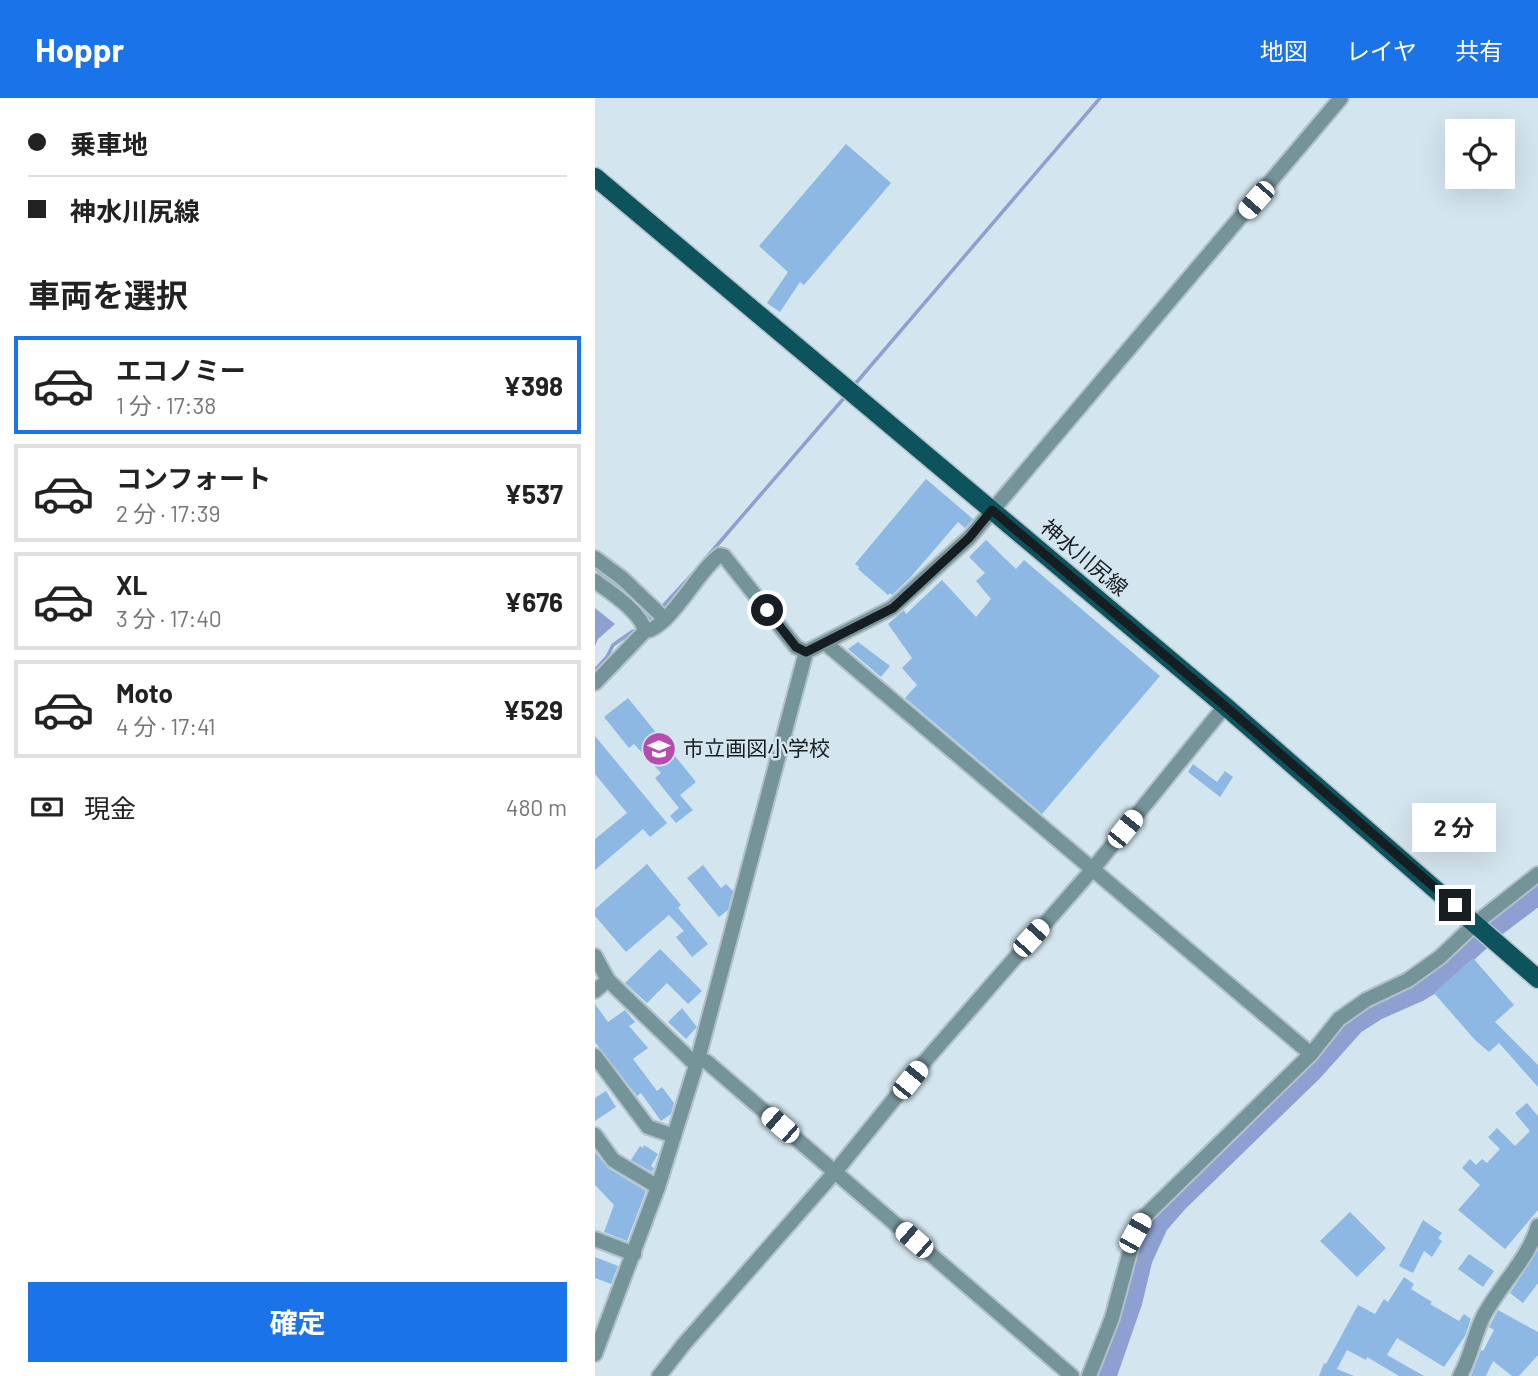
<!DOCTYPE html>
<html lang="ja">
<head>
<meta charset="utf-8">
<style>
	:root { --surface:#fff; --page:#f6f6f6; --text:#222; --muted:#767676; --line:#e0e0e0; --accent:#1a73e8 }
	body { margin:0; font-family:Barlow,"Noto Sans JP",sans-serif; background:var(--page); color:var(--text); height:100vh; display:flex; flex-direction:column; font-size:26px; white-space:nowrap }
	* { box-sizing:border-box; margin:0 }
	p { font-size:23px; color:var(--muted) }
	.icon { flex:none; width:38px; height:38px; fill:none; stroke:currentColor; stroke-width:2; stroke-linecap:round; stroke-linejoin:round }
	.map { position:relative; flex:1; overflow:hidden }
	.details { display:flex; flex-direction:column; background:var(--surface); width:595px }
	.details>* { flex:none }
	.hud { display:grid; align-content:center; height:154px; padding:0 28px; background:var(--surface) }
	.buttons { position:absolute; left:850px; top:21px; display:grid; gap:14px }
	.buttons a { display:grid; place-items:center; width:70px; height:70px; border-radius:0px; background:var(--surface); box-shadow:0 7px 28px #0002; font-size:35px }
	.end { position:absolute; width:32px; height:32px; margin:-16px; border:9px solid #171e21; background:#fff; box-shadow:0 0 0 4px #fff }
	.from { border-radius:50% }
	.bubble { position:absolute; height:49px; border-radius:0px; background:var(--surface); box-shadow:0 7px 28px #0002; font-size:23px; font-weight:700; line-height:49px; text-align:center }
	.car { position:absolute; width:21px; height:42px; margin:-21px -10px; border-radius:9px; box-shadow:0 0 5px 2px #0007; background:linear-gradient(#fff 24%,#345 0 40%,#fff 0 76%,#345 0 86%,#fff 0) }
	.hud b { display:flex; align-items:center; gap:24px; height:66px; font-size:26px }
	.hud b+b { border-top:2px solid var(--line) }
	.hud i { width:18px; height:18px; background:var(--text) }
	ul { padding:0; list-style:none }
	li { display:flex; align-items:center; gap:21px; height:98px; margin:0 14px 10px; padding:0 14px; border:4px solid var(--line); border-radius:0px }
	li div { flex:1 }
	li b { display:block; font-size:26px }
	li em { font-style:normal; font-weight:700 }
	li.selected { border-color:var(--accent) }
	li>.icon { width:63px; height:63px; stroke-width:1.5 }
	h2 { padding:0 28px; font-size:32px; line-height:84px }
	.pay { display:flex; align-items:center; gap:18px; height:77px; padding:0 28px; font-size:26px }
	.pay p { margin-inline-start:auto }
	.button { display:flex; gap:14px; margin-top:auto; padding:14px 28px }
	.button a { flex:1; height:80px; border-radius:0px; background:var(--accent); color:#fff; font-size:28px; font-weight:700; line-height:80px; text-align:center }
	header { display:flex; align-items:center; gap:42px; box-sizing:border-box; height:98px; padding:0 35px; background:var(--accent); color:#fff }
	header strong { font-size:33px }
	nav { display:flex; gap:38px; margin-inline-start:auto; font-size:24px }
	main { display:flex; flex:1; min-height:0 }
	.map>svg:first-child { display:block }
	.water { fill:#8e9fd2 }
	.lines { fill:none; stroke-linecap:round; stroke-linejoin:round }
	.stream { stroke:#8e9fd2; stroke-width:3.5 }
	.river { stroke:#8e9fd2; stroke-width:23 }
	.building { fill:#8eb8e4 }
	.minor-casing { stroke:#b1c1c9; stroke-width:18 }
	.major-casing { stroke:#b1c1c9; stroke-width:21 }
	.minor { stroke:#759499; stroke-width:14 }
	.major { stroke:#0d535d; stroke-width:18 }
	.route { stroke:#171e21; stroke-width:9 }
	.labels { text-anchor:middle; stroke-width:5; stroke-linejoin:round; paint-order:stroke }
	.street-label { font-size:21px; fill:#171e21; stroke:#d3e5ee }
	.poi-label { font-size:21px; fill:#171e21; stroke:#d3e5ee; text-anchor:start }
</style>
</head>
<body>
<header>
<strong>Hoppr</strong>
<nav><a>地図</a><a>レイヤ</a><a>共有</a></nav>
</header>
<main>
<section class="details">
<div class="hud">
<b><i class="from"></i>乗車地</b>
<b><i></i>神水川尻線</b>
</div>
<h2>車両を選択</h2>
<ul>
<li class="selected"><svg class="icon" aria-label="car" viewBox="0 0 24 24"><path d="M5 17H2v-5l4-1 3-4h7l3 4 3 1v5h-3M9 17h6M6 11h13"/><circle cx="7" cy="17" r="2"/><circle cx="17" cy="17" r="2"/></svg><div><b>エコノミー</b><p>1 分 · 17:38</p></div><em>¥398</em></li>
<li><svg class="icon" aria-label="car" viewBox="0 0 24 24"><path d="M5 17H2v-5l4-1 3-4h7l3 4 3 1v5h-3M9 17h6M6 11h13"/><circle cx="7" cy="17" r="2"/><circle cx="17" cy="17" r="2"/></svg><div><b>コンフォート</b><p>2 分 · 17:39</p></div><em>¥537</em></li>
<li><svg class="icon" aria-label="car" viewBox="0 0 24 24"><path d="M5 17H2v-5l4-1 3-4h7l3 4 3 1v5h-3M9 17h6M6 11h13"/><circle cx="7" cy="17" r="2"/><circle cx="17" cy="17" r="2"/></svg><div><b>XL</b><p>3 分 · 17:40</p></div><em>¥676</em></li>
<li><svg class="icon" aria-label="car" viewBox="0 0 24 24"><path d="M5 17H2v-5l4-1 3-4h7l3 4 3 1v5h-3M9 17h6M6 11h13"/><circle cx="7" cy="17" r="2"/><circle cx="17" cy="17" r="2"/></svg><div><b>Moto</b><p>4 分 · 17:41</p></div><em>¥529</em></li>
</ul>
<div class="pay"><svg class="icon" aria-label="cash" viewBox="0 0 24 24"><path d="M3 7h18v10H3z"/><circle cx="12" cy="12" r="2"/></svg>現金<p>480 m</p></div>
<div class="button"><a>確定</a></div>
</section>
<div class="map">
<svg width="943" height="1278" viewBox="0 0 943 1278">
	<rect width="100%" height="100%" fill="#d3e5ee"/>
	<path class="water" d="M 0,510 L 20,526 L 3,541 L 0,548 Z"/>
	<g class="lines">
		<g class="stream">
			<path d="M 261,285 L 505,0"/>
			<path d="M 111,460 L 249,300"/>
			<path d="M 0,470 L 32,494"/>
			<path d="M 45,506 L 56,519 L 51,523"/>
			<path d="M 68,508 L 104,469"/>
			<path d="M 0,572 L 12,559 L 18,547 L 38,533"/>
		</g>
		<path class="river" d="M 510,1278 L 536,1203 L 546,1161 L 562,1126 L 582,1103 L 716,973 L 759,925 L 781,911 L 824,892 L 839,883 L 899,828 L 943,795"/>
	</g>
	<g class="building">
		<path d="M 251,46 L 296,85 L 209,187 L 205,184 L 185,214 L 172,205 L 193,174 L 164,148 Z"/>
		<path d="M 331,381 L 378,421 L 370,430 L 363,424 L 315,480 L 297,497 L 295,495 L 293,497 L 263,471 L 264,469 L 260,466 Z"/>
		<path d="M 391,442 L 421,471 L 429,462 L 565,578 L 447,716 L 310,600 L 322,587 L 307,570 L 317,560 L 293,526 L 309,512 L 311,516 L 347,482 L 381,519 L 396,501 L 381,483 L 390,475 L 374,459 Z"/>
		<path d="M 263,544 L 295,568 L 286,579 L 253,551 Z"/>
		<path d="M 33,600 L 101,684 L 85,697 L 98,712 L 81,725 L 75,718 L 84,710 L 60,680 L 66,675 L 39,646 L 34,650 L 9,619 Z"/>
		<path d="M 0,638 L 72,725 L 55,739 L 48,731 L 0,772 L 0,741 L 32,715 L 0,676 Z"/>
		<path d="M 598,666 L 622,684 L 630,673 L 638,679 L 625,699 L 593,674 Z"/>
		<path d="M 52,766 L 86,807 L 83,810 L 113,846 L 97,859 L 81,839 L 89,833 L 74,817 L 31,854 L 0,818 L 0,811 Z"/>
		<path d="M 108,767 L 126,790 L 131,786 L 138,793 L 133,812 L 124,819 L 92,780 Z"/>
		<path d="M 65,851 L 107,893 L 93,906 L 72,885 L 52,905 L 30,885 Z"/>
		<path d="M 878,860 L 919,907 L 900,924 L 943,967 L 943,989 L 904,945 L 894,954 L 880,942 L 839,895 Z"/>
		<path d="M 0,906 L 13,924 L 30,912 L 40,924 L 34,928 L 53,950 L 38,961 L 62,993 L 67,989 L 79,1005 L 76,1016 L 66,1023 L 46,995 L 42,998 L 0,944 Z"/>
		<path d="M 87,910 L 102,929 L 91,941 L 73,924 Z"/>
		<path d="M 11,993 L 21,1009 L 0,1023 L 0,1000 Z"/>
		<path d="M 932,1005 L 943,1018 L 943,1112 L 910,1151 L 863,1112 L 885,1087 L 867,1070 L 875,1061 L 881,1067 L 887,1061 L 892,1065 L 905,1051 L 893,1039 L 902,1030 L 920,1048 L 935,1033 L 920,1015 Z"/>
		<path d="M 49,1047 L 63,1056 L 56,1068 L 59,1070 L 57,1074 L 36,1062 L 45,1048 L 48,1050 Z"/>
		<path d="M 0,1054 L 13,1070 L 51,1093 L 32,1143 L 9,1134 L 19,1107 L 0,1087 Z"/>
		<path d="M 755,1114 L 791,1150 L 762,1179 L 725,1143 Z"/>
		<path d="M 828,1122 L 847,1135 L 843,1140 L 847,1143 L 837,1159 L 829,1153 L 818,1175 L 804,1168 Z"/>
		<path d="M 943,1152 L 943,1185 L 928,1205 L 915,1195 Z"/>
		<path d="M 874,1156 L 899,1173 L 888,1189 L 863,1171 Z"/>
		<path d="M 0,1159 L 23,1168 L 16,1186 L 0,1180 Z"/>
		<path d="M 809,1179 L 819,1186 L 816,1191 L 837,1204 L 835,1206 L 864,1223 L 869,1216 L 876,1221 L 870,1238 L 849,1269 L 802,1240 L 792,1257 L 829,1278 L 804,1278 L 772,1259 L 771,1262 L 752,1252 L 742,1271 L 759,1278 L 724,1278 L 729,1265 L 731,1266 L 763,1207 L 780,1216 L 789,1201 L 793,1204 Z"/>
		<path d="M 903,1212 L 943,1234 L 943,1257 L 924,1278 L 917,1278 L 898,1263 L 891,1278 L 876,1278 L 886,1252 L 888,1253 L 899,1232 L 894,1229 Z"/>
	</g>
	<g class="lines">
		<g class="minor-casing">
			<g id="minor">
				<path d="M 0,460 L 27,480 L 70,521"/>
				<path d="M 0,483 C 15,494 46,514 50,533"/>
				<path d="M 230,545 L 716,956"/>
				<path d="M 0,585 L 50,533 C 74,531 104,471 125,457 L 129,458 L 201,549 L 211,554"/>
				<path d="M 0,858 L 13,882 L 101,967"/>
				<path d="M 0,893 L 13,882"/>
				<path d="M 0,958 L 53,1029 L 79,1038"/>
				<path d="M 103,961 L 112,964 L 477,1278"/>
				<path d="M 0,1037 L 18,1062 L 63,1089"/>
				<path d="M 0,1141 L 39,1156"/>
				<path d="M 0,1256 L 63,1089 L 103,961 L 211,554 L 297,510 L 374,440 L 746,0"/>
				<path d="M 64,1278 L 89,1246 L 240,1074 L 330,963 L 497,772 L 630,608"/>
				<path d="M 494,1278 L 517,1220 L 540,1135 L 550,1118 L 716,956 L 744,921 L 771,902 L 813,882 L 845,859 L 881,825 L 943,776"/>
				<path d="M 865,1278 C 876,1259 879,1236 889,1217 C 906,1186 933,1161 943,1128"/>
			</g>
		</g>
		<g class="major-casing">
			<path id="major" d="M 0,79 L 630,608 L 943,881"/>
		</g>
		<use href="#minor" class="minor"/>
		<use href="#major" class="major"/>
	</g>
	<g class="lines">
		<path class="route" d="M 172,512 L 201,549 L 211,554 L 298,510 L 374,440 L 397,412 L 630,608 L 860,807"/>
	</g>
	<defs>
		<g id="school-disc" transform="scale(1.75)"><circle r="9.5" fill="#b74cac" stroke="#d3e5ee"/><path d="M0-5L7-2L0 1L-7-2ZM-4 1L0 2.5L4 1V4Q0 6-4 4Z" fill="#fff"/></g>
	</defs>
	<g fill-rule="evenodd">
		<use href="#school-disc" x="64" y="651"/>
	</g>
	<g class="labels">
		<g class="street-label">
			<text transform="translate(489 460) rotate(40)" y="7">神水川尻線</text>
		</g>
		<g class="poi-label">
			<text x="88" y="658">市立画図小学校</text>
		</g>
	</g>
</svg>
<div class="buttons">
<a><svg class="icon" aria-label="locate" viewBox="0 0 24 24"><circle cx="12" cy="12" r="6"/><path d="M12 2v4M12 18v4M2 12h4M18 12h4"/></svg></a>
</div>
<i class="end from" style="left:172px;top:512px"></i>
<i class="end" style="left:860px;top:807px"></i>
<div class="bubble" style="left:817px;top:705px;width:84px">2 分</div>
<i class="car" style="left:661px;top:102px;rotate:221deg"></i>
<i class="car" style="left:530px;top:731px;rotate:39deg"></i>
<i class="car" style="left:436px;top:840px;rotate:42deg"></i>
<i class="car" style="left:315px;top:982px;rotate:39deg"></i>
<i class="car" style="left:185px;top:1027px;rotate:311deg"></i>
<i class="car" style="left:540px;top:1135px;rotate:29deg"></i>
<i class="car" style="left:319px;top:1142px;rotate:311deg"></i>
</div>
</main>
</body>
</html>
